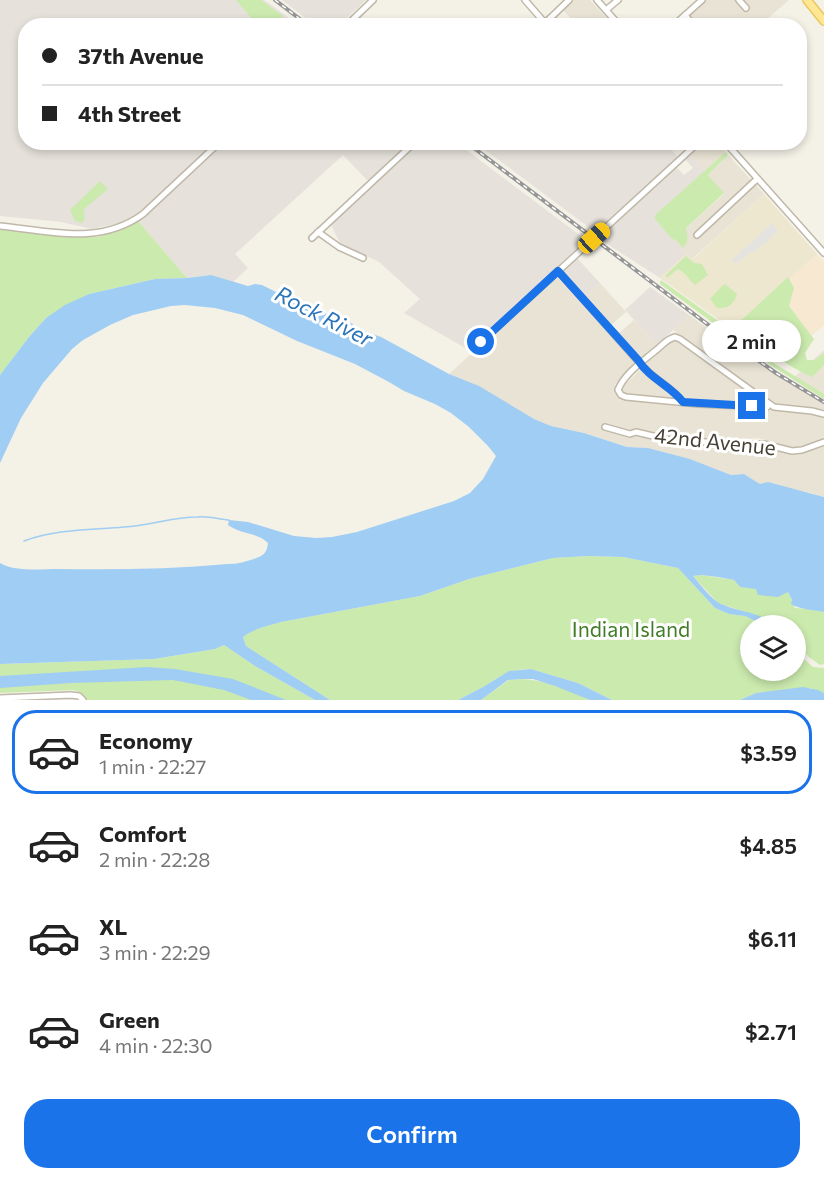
<!DOCTYPE html>
<html lang="en">
<head>
<meta charset="utf-8">
<style>
	:root { --surface:#fff; --page:#f6f6f6; --text:#222; --muted:#767676; --line:#e0e0e0; --accent:#1a73e8 }
	body { margin:0; font-family:Commissioner,sans-serif; background:var(--page); color:var(--text); height:100vh; display:flex; flex-direction:column; font-size:22px; white-space:nowrap }
	* { box-sizing:border-box; margin:0 }
	p { font-size:20px; color:var(--muted) }
	.icon { flex:none; width:33px; height:33px; fill:none; stroke:currentColor; stroke-width:2; stroke-linecap:round; stroke-linejoin:round }
	.map { position:relative; height:700px; overflow:hidden }
	.details { display:flex; flex-direction:column; background:var(--surface); flex:1 }
	.details>* { flex:none }
	.banner { position:absolute; left:18px; top:18px; width:789px; height:132px; border-radius:24px; box-shadow:0 3px 9px #0003; display:grid; align-content:center; height:132px; padding:0 24px; background:var(--surface) }
	.tools { position:absolute; left:740px; top:615px; display:grid; gap:12px }
	.tools a { display:grid; place-items:center; width:66px; height:66px; border-radius:50%; background:var(--surface); box-shadow:0 3px 9px #0003; font-size:30px }
	.end { position:absolute; width:27px; height:27px; margin:-14px; border:8px solid #1a73e8; background:#fff; box-shadow:0 0 0 3px #fff }
	.from { border-radius:50% }
	.bubble { position:absolute; height:42px; border-radius:21px; background:var(--surface); box-shadow:0 3px 9px #0003; font-size:20px; font-weight:600; line-height:42px; text-align:center }
	.car { position:absolute; width:18px; height:36px; margin:-18px -9px; border-radius:8px; box-shadow:0 0 4px 2px #0007; background:linear-gradient(#f5c518 24%,#345 0 40%,#f5c518 0 76%,#345 0 86%,#f5c518 0) }
	.banner b { display:flex; align-items:center; gap:21px; height:57px; font-size:22px }
	.banner b+b { border-top:2px solid var(--line) }
	.banner i { width:15px; height:15px; background:var(--text) }
	ul { padding:10px 0 0; list-style:none }
	li { display:flex; align-items:center; gap:18px; height:84px; margin:0 12px 9px; padding:0 12px; border:3px solid transparent; border-radius:24px }
	li div { flex:1 }
	li b { display:block; font-size:22px }
	li em { font-style:normal; font-weight:600 }
	li.selected { border-color:var(--accent) }
	li>.icon { width:54px; height:54px; stroke-width:1.5 }
	.action { display:flex; gap:12px; margin-top:auto; padding:12px 24px }
	.action a { flex:1; height:69px; border-radius:24px; background:var(--accent); color:#fff; font-size:24px; font-weight:600; line-height:69px; text-align:center }
	.map>svg:first-child { display:block }
	.residential { fill:#e8e3d4 }
	.commercial { fill:#f7e9d1 }
	.industrial { fill:#e6e2db }
	.education { fill:#eee7d0 }
	.green { fill:#cbeaae }
	.parking { fill:#e5e3df }
	.water { fill:#a0cdf3 }
	.lines { fill:none; stroke-linecap:round; stroke-linejoin:round }
	.stream { stroke:#a0cdf3; stroke-width:1.5 }
	.minor-casing { stroke:#c0b9a9; stroke-width:8 }
	.major-casing { stroke:#e9c860; stroke-width:10 }
	.minor { stroke:#fff; stroke-width:5 }
	.major { stroke:#ffe795; stroke-width:7 }
	.rail-casing { stroke:#969696; stroke-width:4 }
	.rail { stroke:#fff; stroke-width:1.5; stroke-dasharray:4.5; stroke-linecap:butt }
	.route { stroke:#1a73e8; stroke-width:8 }
	.labels { text-anchor:middle; stroke-width:6; stroke-linejoin:round; paint-order:stroke }
	.street-label { font-size:21px; fill:#474135; stroke:#fff }
	.park-label { font-size:21px; fill:#417c26; stroke:#fff }
	.water-label { font-size:22px; font-style:italic; fill:#2a74b8; stroke:#fff }
</style>
</head>
<body>
<div class="map">
<svg width="824" height="700" viewBox="0 0 824 700">
	<rect width="100%" height="100%" fill="#f4f1e7"/>
	<g class="residential">
		<path d="M 574,0 L 590,0 L 613,25 L 577,25 L 563,10 Z"/>
		<path d="M 706,0 L 789,0 L 760,25 L 677,26 Z"/>
		<path d="M 703,143 L 717,143 L 726,152 L 705,171 L 690,155 Z"/>
		<path d="M 728,155 L 764,194 L 691,260 L 673,240 L 724,194 L 708,175 Z"/>
		<path d="M 556,276 L 636,364 L 614,385 L 622,387 L 678,334 L 673,330 L 689,315 L 746,356 L 824,404 L 824,439 L 806,447 L 794,448 L 758,438 L 722,440 L 718,446 L 739,447 L 756,443 L 784,453 L 797,453 L 817,448 L 824,444 L 824,497 L 808,492 L 760,484 L 744,474 L 731,475 L 690,459 L 648,448 L 627,447 L 585,433 L 551,426 L 534,419 L 449,374 Z"/>
		<path d="M 600,283 L 626,312 L 611,325 L 585,296 Z"/>
		<path d="M 634,320 L 657,345 L 641,358 L 619,333 Z"/>
		<path d="M 824,350 L 824,397 L 792,379 Z"/>
	</g>
	<path class="commercial" d="M 817,254 L 824,261 L 824,325 L 811,336 L 773,294 Z"/>
	<g class="industrial">
		<path d="M 0,0 L 264,0 L 299,25 L 26,26 L 26,142 L 215,143 L 139,212 L 119,223 L 92,229 L 61,222 L 0,216 Z"/>
		<path d="M 282,0 L 366,0 L 339,25 L 316,26 Z"/>
		<path d="M 420,142 L 457,143 L 586,240 L 467,349 L 404,313 L 420,299 L 379,262 L 340,243 L 331,225 Z"/>
		<path d="M 225,143 L 409,143 L 368,181 L 343,155 L 235,254 L 248,268 L 233,282 L 211,275 L 187,278 L 138,221 L 151,212 Z"/>
		<path d="M 476,143 L 667,143 L 666,144 L 678,157 L 595,232 Z"/>
		<path d="M 690,155 L 705,171 L 654,218 L 686,254 L 660,278 L 598,238 L 676,167 L 684,175 L 693,168 L 685,159 Z"/>
		<path d="M 577,258 L 600,283 L 585,296 L 563,271 Z"/>
		<path d="M 650,287 L 689,315 L 657,345 L 625,310 Z"/>
	</g>
	<path class="education" d="M 764,194 L 817,254 L 733,330 L 660,278 L 686,254 L 692,260 Z"/>
	<g class="green">
		<path d="M 236,0 L 261,0 L 283,16 L 274,25 L 254,25 L 253,20 Z"/>
		<path d="M 726,152 L 728,155 L 708,175 L 724,193 L 686,228 C 688,237 689,241 683,248 L 675,239 L 673,240 L 654,218 L 656,216 L 655,215 Z"/>
		<path d="M 100,181 L 108,189 L 84,209 L 85,218 L 82,223 L 75,221 L 70,210 Z"/>
		<path d="M 138,221 L 187,278 L 155,279 L 89,294 L 46,318 L 29,337 L 0,375 L 0,227 L 97,237 L 122,230 Z"/>
		<path d="M 686,256 L 694,263 L 702,264 L 708,275 L 695,285 C 688,279 686,273 678,269 L 668,277 L 665,276 Z"/>
		<path d="M 788,277 L 794,288 L 789,306 L 814,339 L 805,353 L 807,360 L 815,360 L 824,353 L 824,365 L 812,377 C 783,364 759,345 734,327 Z"/>
		<path d="M 661,280 L 731,330 L 772,362 L 824,394 L 824,399 L 772,366 L 660,284 Z"/>
		<path d="M 725,284 L 737,294 C 734,305 727,309 717,308 L 710,299 L 722,286 Z"/>
		<path d="M 588,556 L 623,557 L 678,568 L 715,608 L 729,614 L 745,616 L 764,625 L 750,626 L 750,670 L 795,670 L 795,651 L 813,667 L 824,668 L 824,693 L 810,688 L 756,693 L 740,700 L 612,700 L 578,683 L 531,669 L 516,670 L 499,677 L 483,687 L 458,700 L 330,700 L 246,646 L 243,637 C 255,628 267,626 281,622 L 420,596 L 469,579 L 553,558 Z"/>
		<path d="M 701,575 L 734,580 L 740,587 L 788,591 L 795,608 L 810,609 L 824,612 L 824,664 L 820,665 L 809,657 L 795,643 L 795,626 L 775,625 L 769,620 L 718,603 L 693,576 Z"/>
		<path d="M 224,645 L 255,666 L 315,700 L 87,700 L 81,693 L 74,690 L 0,693 L 0,664 L 154,659 L 215,649 Z"/>
		<path d="M 522,679 C 545,680 569,690 590,700 L 481,700 L 509,680 Z"/>
	</g>
	<path class="parking" d="M 772,223 L 778,231 L 754,253 L 752,251 L 736,264 L 732,260 Z"/>
	<g class="water">
		<path d="M 211,275 L 248,286 L 255,284 L 262,285 L 308,308 L 323,311 L 330,317 L 351,323 L 361,330 L 381,337 L 449,374 L 479,386 L 534,419 L 551,426 L 584,433 L 627,447 L 648,448 L 690,459 L 731,475 L 744,474 L 760,484 L 768,482 L 824,497 L 824,612 C 814,610 798,609 791,604 L 792,600 L 788,592 L 778,597 L 758,595 L 756,589 L 740,587 L 734,580 L 718,577 L 701,575 L 693,576 C 700,584 712,600 721,604 C 739,612 760,612 775,625 L 764,625 L 745,616 L 729,614 L 715,608 L 678,568 L 623,557 L 588,556 L 553,558 L 469,579 L 420,596 L 281,622 C 268,626 255,628 243,637 L 246,646 L 330,700 L 315,700 L 255,666 L 224,645 L 215,649 L 154,659 L 0,664 L 0,563 C 14,572 42,569 58,569 C 115,570 172,569 228,564 C 238,564 249,561 259,557 C 266,554 267,550 268,543 C 256,532 240,534 228,525 L 229,520 L 248,522 L 294,536 L 316,538 L 332,537 L 357,532 L 454,501 L 470,493 L 483,479 L 496,456 L 488,446 L 469,427 L 451,413 L 435,404 L 404,391 L 389,382 L 355,364 L 297,341 L 243,315 L 215,308 L 185,305 L 171,306 L 133,315 L 110,325 L 83,340 L 72,349 L 43,383 L 21,418 L 0,463 L 0,375 L 29,337 L 46,318 L 65,305 L 89,294 L 155,279 L 187,278 Z"/>
		<path d="M 147,667 L 175,669 L 233,679 L 286,700 L 251,700 L 224,690 L 173,680 L 71,683 L 0,688 L 0,676 Z"/>
		<path d="M 531,669 L 578,683 L 612,700 L 590,700 L 555,686 L 533,679 L 522,679 L 508,680 L 481,700 L 458,700 L 483,687 L 509,671 Z"/>
		<path d="M 803,687 L 818,690 L 824,693 L 824,700 L 740,700 L 756,693 Z"/>
	</g>
	<g class="lines">
		<path class="stream" d="M 24,541 C 55,529 91,530 124,527 C 149,526 172,517 197,517 C 208,516 219,519 229,520"/>
		<g class="minor-casing">
			<g id="minor">
				<path d="M 525,0 L 545,23"/>
				<path d="M 597,0 L 620,26"/>
				<path d="M 739,0 L 746,8"/>
				<path d="M 606,10 L 618,0"/>
				<path d="M 685,15 L 694,26"/>
				<path d="M 346,26 L 373,0"/>
				<path d="M 542,26 L 569,0"/>
				<path d="M 673,26 L 702,0"/>
				<path d="M 725,142 L 824,253"/>
				<path d="M 0,226 C 50,231 99,246 143,214 L 220,142"/>
				<path d="M 318,232 L 339,247 L 363,258"/>
				<path d="M 697,235 L 757,179"/>
				<path d="M 312,238 L 415,142"/>
				<path d="M 558,271 L 638,361 C 650,378 670,385 683,402"/>
				<path d="M 481,342 L 699,142"/>
				<path d="M 769,404 L 767,407 L 698,404 L 626,397 L 621,395 L 618,390 C 624,374 642,362 655,351 C 662,346 666,339 675,337 L 680,339 L 774,407 L 812,411 L 824,414"/>
				<path d="M 605,427 L 630,434 L 636,432 L 674,441 L 706,442 L 724,445 L 764,444 L 792,451 L 802,450 L 824,442"/>
				<path d="M 0,698 L 71,695 L 79,696 L 83,700"/>
			</g>
		</g>
		<g class="major-casing">
			<path id="major" d="M 807,0 L 824,21"/>
		</g>
		<use href="#minor" class="minor"/>
		<use href="#major" class="major"/>
		<g class="rail-casing">
			<g id="rail">
				<path d="M 275,0 L 309,26"/>
				<path d="M 466,142 L 719,333 L 776,373 L 824,402"/>
			</g>
		</g>
		<use href="#rail" class="rail"/>
	</g>
	<g class="lines">
		<path class="route" d="M 481,342 L 558,271 L 638,360 C 650,379 670,385 683,402 L 752,406"/>
	</g>
	<g class="labels">
		<g class="street-label">
			<text transform="translate(715 442) rotate(6)" y="7">42nd Avenue</text>
		</g>
		<g class="park-label">
			<text x="631" y="637">Indian Island</text>
		</g>
		<g class="water-label">
			<text transform="translate(324 316) rotate(27)" y="8">Rock River</text>
		</g>
	</g>
</svg>
<div class="tools">
<a><svg class="icon" aria-label="layers" viewBox="0 0 24 24"><path d="M12 4l9 5-9 5-9-5zM3 14l9 5 9-5"/></svg></a>
</div>
<i class="end from" style="left:481px;top:342px"></i>
<i class="end" style="left:752px;top:406px"></i>
<div class="bubble" style="left:702px;top:320px;width:99px">2 min</div>
<i class="car" style="left:594px;top:238px;rotate:48deg"></i>
<div class="banner">
<b><i class="from"></i>37th Avenue</b>
<b><i></i>4th Street</b>
</div>
</div>
<section class="details">
<ul>
<li class="selected"><svg class="icon" aria-label="car" viewBox="0 0 24 24"><path d="M5 17H2v-5l4-1 3-4h7l3 4 3 1v5h-3M9 17h6M6 11h13"/><circle cx="7" cy="17" r="2"/><circle cx="17" cy="17" r="2"/></svg><div><b>Economy</b><p>1 min · 22:27</p></div><em>$3.59</em></li>
<li><svg class="icon" aria-label="car" viewBox="0 0 24 24"><path d="M5 17H2v-5l4-1 3-4h7l3 4 3 1v5h-3M9 17h6M6 11h13"/><circle cx="7" cy="17" r="2"/><circle cx="17" cy="17" r="2"/></svg><div><b>Comfort</b><p>2 min · 22:28</p></div><em>$4.85</em></li>
<li><svg class="icon" aria-label="car" viewBox="0 0 24 24"><path d="M5 17H2v-5l4-1 3-4h7l3 4 3 1v5h-3M9 17h6M6 11h13"/><circle cx="7" cy="17" r="2"/><circle cx="17" cy="17" r="2"/></svg><div><b>XL</b><p>3 min · 22:29</p></div><em>$6.11</em></li>
<li><svg class="icon" aria-label="car" viewBox="0 0 24 24"><path d="M5 17H2v-5l4-1 3-4h7l3 4 3 1v5h-3M9 17h6M6 11h13"/><circle cx="7" cy="17" r="2"/><circle cx="17" cy="17" r="2"/></svg><div><b>Green</b><p>4 min · 22:30</p></div><em>$2.71</em></li>
</ul>
<div class="action"><a>Confirm</a></div>
</section>
</body>
</html>
